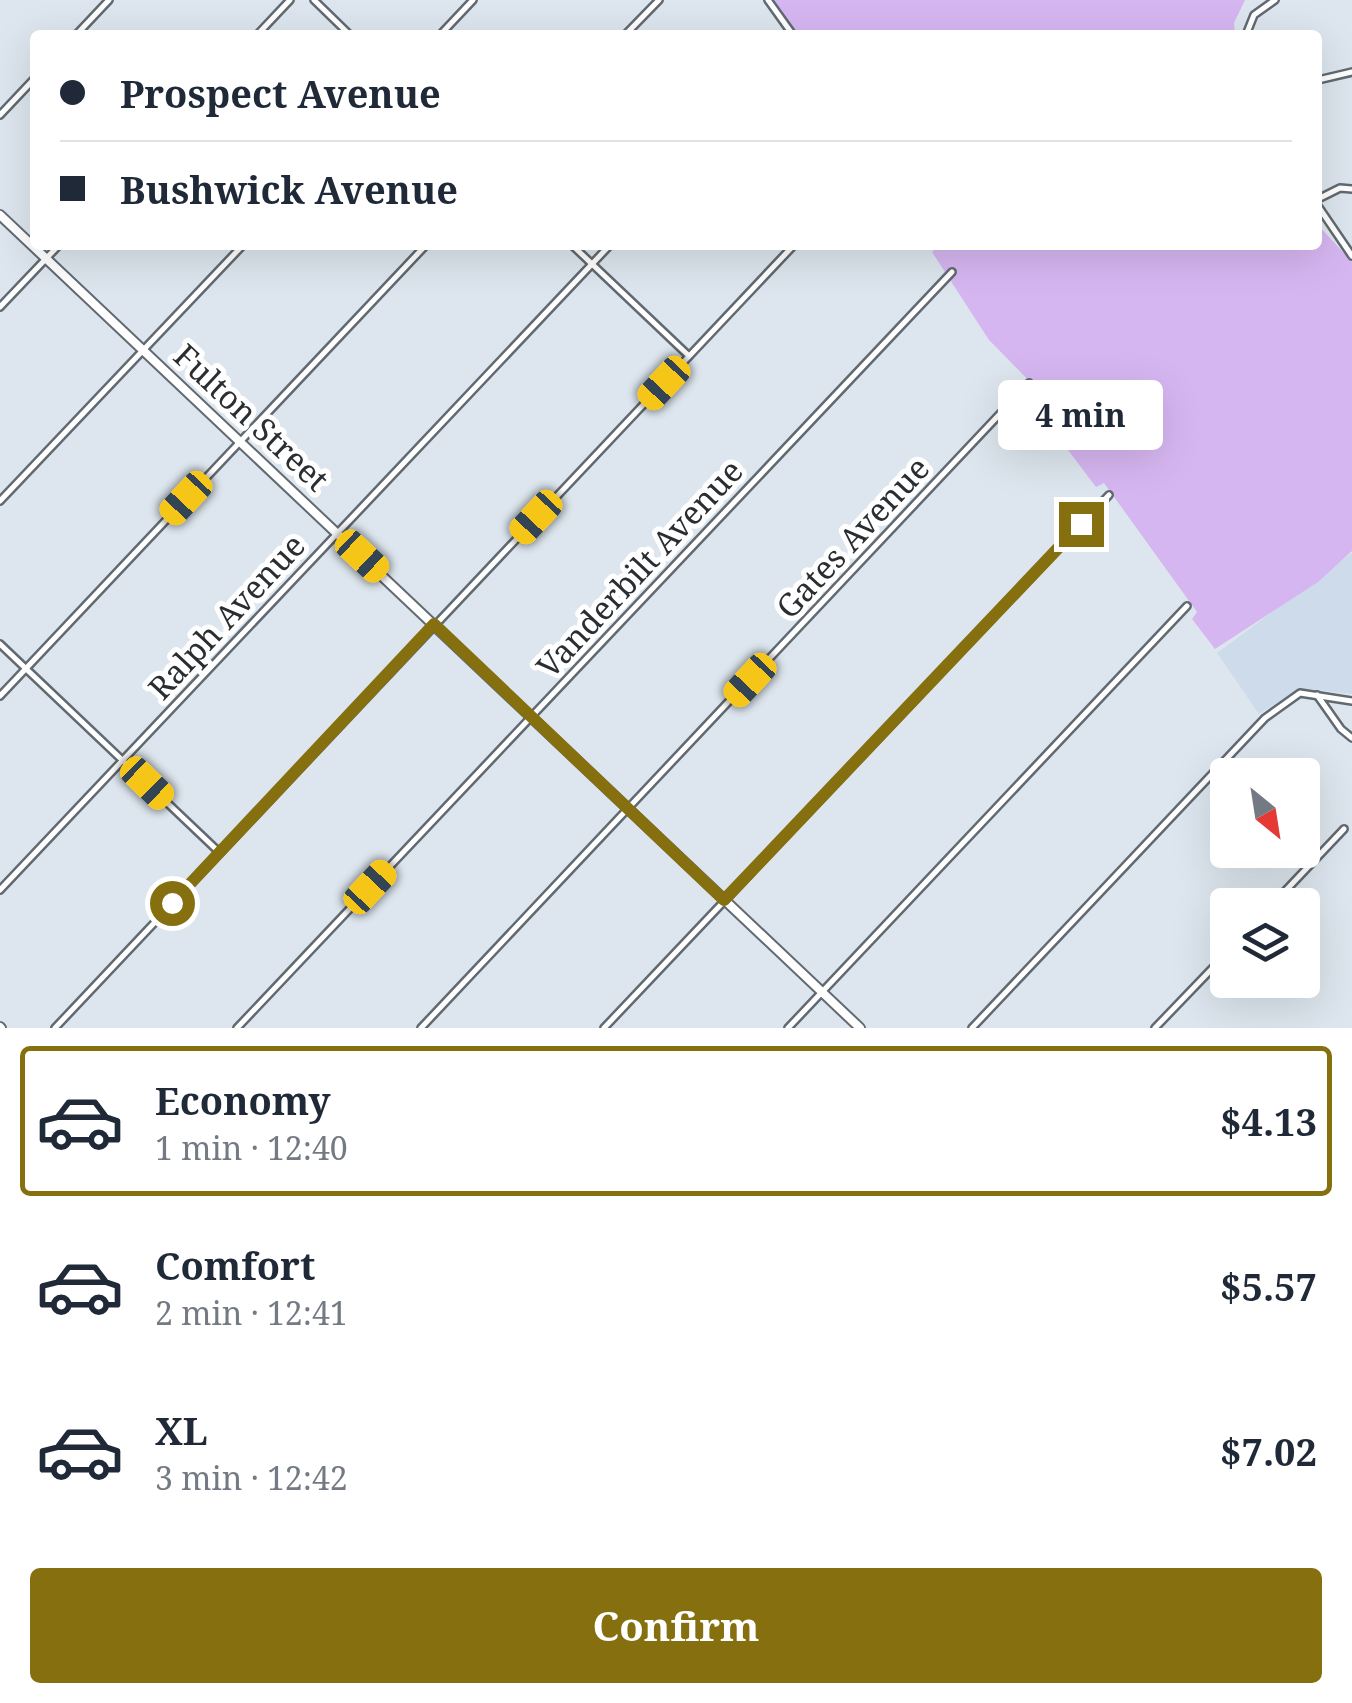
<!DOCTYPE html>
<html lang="en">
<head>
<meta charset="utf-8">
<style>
	:root { --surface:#fff; --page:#f6f6f7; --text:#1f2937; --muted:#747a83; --line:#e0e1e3; --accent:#856f0e }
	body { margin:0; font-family:"Noto Serif",serif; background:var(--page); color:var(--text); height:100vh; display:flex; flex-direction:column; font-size:38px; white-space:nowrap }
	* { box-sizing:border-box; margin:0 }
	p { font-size:32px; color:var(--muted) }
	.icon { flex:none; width:55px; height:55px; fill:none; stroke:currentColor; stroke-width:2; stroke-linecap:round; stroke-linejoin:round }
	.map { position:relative; height:1028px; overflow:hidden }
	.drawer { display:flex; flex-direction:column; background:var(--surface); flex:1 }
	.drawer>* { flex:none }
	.top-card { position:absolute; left:30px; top:30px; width:1292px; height:220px; border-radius:10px; box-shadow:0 10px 40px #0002; display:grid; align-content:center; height:220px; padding:0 30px; background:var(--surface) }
	.needle { width:65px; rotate:150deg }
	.tools { position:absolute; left:1210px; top:758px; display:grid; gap:20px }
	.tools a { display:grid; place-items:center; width:110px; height:110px; border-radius:10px; background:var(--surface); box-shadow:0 10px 40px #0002; font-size:50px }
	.end { position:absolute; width:45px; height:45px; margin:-22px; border:12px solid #856f0e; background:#fff; box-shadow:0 0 0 5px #fff }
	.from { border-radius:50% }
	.bubble { position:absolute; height:70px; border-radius:10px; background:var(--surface); box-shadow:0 10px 40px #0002; font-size:32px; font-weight:700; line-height:70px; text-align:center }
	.car { position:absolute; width:30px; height:60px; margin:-30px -15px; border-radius:12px; box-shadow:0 0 8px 2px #0007; background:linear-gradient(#f5c518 24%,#345 0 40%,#f5c518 0 76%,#345 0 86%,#f5c518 0) }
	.top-card b { display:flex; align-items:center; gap:35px; height:95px; font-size:38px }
	.top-card b+b { border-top:2px solid var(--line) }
	.top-card i { width:25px; height:25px; background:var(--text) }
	ul { padding:18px 0 0; list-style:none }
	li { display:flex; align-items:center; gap:30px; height:150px; margin:0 20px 15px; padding:0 10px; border:5px solid transparent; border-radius:10px }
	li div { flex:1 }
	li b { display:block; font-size:38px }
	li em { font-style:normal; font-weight:700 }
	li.active { border-color:var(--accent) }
	li>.icon { width:90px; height:90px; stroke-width:1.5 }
	.action { display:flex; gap:20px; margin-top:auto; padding:20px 30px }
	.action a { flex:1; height:115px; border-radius:10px; background:var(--accent); color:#fff; font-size:40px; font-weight:700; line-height:115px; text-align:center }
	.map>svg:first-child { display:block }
	.built { fill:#cedbea }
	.green { fill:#d6b6f1 }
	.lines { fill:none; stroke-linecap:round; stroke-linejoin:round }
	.minor-casing { stroke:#616971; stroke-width:10 }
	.tertiary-casing { stroke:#616971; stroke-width:12 }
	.minor { stroke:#fff; stroke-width:5 }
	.tertiary { stroke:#fff; stroke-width:8 }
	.route { stroke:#856f0e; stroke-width:12 }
	.labels { text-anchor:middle; stroke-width:10; stroke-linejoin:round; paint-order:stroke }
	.street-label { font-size:32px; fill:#2a2e31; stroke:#fff }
</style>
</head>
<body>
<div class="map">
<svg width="1352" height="1028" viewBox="0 0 1352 1028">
	<rect width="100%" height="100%" fill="#dde6ee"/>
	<path class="built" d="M 1352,553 L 1352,694 L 1300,688 L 1259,714 L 1217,653 Z"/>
	<g class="green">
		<path d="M 774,0 L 1245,0 L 1234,23 L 1235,35 L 797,35 Z"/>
		<path d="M 1318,225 L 1352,262 L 1352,551 L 1318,582 L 1215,649 L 1192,619 L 1197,612 L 1104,483 L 1096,487 L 1062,442 L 1055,416 L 1036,388 L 989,340 L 932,252 L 936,248 L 934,245 L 1318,245 Z"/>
	</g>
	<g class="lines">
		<g class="minor-casing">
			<g id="minor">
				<path d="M 314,0 L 350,35"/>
				<path d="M 768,0 L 793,35"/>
				<path d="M 76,35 L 109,0"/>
				<path d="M 257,35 L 290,0"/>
				<path d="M 440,35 L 473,0"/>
				<path d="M 625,35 L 659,0"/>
				<path d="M 1246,35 L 1254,15 L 1275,0"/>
				<path d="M 1318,80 L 1352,72"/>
				<path d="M 0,115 L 35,78"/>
				<path d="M 1318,199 L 1340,188 L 1352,189"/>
				<path d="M 1318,206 L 1352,256"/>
				<path d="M 572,245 L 689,356"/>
				<path d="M 0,307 L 59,245"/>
				<path d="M 0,501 L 243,245"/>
				<path d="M 0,644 L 219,852"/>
				<path d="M 1317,695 L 1341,729 L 1352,738"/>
				<path d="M 0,696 L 426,245"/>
				<path d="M 0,890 L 610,245"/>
				<path d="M 1272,905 L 1344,829"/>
				<path d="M 55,1028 L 794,245"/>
				<path d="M 237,1028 L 952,272"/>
				<path d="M 421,1028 L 1029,383"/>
				<path d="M 604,1028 L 1109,495"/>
				<path d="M 788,1028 L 1187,606"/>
				<path d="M 972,1028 L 1265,718 L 1300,693 L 1352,701"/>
				<path d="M 1155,1028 L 1228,952"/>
			</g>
		</g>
		<g class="tertiary-casing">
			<g id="tertiary">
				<path d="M 0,215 L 860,1028"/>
				<path d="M 0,1027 L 1,1028"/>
			</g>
		</g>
		<use href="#minor" class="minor"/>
		<use href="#tertiary" class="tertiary"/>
	</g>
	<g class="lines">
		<path class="route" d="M 172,903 L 434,624 L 724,900 L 1081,524"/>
	</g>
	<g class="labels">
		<g class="street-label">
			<text transform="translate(251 418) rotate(43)" y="11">Fulton Street</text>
			<text transform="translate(853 538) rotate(-47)" y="11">Gates Avenue</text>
			<text transform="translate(640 569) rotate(-47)" y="11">Vanderbilt Avenue</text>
			<text transform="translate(227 617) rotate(-47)" y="11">Ralph Avenue</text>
		</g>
	</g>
</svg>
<div class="tools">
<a><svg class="needle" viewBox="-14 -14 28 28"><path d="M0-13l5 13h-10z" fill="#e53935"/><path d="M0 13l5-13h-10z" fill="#747a83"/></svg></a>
<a><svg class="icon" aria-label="layers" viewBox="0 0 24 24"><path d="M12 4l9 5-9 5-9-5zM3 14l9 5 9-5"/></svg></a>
</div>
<i class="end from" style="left:172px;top:903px"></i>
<i class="end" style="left:1081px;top:524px"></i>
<div class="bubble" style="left:998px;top:380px;width:165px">4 min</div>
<i class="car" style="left:664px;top:383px;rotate:223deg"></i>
<i class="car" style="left:186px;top:498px;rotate:223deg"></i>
<i class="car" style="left:536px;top:517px;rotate:223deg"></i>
<i class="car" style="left:362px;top:556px;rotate:133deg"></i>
<i class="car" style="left:750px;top:680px;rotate:223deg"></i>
<i class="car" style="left:147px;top:783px;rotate:134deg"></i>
<i class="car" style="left:370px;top:887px;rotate:43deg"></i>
<div class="top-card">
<b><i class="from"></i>Prospect Avenue</b>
<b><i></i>Bushwick Avenue</b>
</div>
</div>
<section class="drawer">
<ul>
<li class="active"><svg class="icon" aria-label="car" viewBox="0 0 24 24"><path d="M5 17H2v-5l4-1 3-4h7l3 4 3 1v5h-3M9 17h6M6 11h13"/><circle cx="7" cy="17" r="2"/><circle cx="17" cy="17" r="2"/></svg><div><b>Economy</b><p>1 min · 12:40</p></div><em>$4.13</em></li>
<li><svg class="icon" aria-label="car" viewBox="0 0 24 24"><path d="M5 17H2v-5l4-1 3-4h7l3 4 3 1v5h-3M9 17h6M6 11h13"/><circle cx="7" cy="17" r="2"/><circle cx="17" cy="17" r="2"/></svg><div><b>Comfort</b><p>2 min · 12:41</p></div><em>$5.57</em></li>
<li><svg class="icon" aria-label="car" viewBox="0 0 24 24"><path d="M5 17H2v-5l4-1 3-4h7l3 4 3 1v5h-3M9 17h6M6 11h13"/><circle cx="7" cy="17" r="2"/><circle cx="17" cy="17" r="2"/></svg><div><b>XL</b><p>3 min · 12:42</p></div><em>$7.02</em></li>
</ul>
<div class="action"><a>Confirm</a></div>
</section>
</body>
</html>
